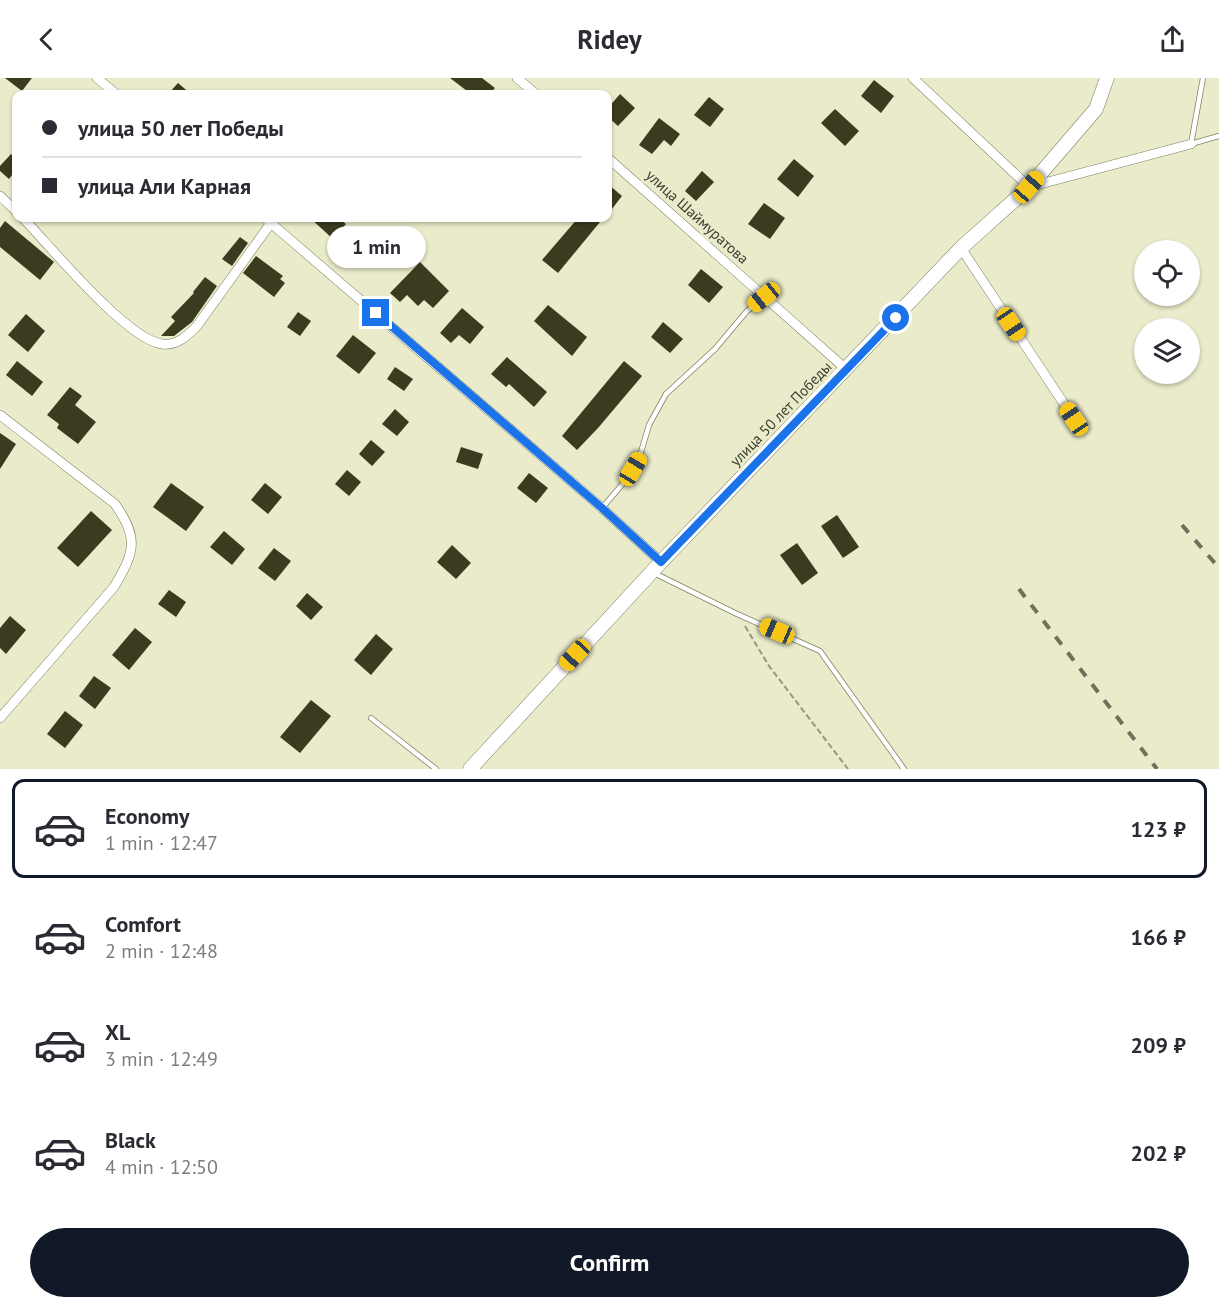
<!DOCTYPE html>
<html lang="en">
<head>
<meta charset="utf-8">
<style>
	:root { --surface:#fff; --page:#f2f2f3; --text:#2b2b33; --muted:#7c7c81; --line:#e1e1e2; --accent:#111827 }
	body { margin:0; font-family:"PT Sans",sans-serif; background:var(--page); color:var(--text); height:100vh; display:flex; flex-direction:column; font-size:22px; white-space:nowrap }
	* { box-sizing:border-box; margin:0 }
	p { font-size:20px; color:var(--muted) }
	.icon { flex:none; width:33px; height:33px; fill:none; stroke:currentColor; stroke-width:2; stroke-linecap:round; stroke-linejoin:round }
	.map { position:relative; height:691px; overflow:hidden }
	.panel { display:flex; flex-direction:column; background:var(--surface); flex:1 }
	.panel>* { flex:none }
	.top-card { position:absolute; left:12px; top:12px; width:600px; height:132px; border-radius:12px; box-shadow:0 2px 4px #0004; display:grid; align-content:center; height:132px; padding:0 30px; background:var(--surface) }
	.tools { position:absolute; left:1134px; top:162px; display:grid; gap:12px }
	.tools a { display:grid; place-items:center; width:66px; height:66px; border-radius:50%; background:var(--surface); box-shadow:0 2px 4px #0004; font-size:30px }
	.end { position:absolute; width:27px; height:27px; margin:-14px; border:8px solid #1a73e8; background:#fff; box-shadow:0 0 0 3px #fff }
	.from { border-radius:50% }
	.bubble { position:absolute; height:42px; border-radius:21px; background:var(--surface); box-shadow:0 2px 4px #0004; font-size:20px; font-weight:600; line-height:42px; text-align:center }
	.car { position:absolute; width:18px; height:36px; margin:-18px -9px; border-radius:8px; box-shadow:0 0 4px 2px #0007; background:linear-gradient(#f5c518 24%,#345 0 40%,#f5c518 0 76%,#345 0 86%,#f5c518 0) }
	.top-card b { display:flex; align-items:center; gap:21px; height:57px; font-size:22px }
	.top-card b+b { border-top:2px solid var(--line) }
	.top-card i { width:15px; height:15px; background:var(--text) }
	ul { padding:10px 0 0; list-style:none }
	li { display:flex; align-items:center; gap:18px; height:99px; margin:0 12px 9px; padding:0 18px; border:3px solid transparent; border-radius:12px }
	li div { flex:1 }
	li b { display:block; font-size:22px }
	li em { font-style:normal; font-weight:600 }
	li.on { border-color:var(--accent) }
	li>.icon { width:54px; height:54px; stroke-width:1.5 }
	.button { display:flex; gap:12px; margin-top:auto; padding:12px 30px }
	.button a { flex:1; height:69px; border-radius:36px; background:var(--accent); color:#fff; font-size:24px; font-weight:600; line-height:69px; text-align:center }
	header { display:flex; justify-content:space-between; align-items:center; height:78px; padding:0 30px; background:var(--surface); font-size:27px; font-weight:600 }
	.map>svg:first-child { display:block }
	.building { fill:#3b3b20 }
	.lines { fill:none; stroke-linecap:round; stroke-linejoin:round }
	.lane-casing { stroke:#7f8062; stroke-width:6 }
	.street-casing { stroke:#7f8062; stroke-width:10 }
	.secondary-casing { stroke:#7f8062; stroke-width:15 }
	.path { stroke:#96977f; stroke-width:2; stroke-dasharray:6 3; stroke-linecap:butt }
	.lane { stroke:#fff; stroke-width:4.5 }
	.street { stroke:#fff; stroke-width:9 }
	.secondary { stroke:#fff; stroke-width:14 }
	.rail { stroke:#6f705d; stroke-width:4; stroke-dasharray:10 10; stroke-linecap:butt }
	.route { stroke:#1a73e8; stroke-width:8 }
	.labels { text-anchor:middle; stroke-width:6; stroke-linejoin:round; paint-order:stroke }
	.street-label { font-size:15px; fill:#3c3d30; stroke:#eaebca }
</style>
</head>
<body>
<header><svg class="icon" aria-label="back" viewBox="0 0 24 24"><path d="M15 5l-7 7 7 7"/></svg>Ridey<svg class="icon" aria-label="share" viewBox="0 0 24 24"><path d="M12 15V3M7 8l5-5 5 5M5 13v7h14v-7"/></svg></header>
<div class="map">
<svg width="1219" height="691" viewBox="0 0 1219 691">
	<rect width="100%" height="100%" fill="#eaebca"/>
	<g class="building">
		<path d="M 5,0 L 32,0 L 22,13 Z"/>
		<path d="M 450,0 L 482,0 L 495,10 L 490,16 L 471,16 Z"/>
		<path d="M 874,2 L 894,18 L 881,35 L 861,18 Z"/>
		<path d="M 178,5 L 191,16 L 168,16 Z"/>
		<path d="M 620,16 L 635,30 L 618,48 L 608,39 L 608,30 Z"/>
		<path d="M 709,19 L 724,31 L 710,49 L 694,37 Z"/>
		<path d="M 835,31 L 859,53 L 845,68 L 821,45 Z"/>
		<path d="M 659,40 L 680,56 L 671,68 L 664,62 L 652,76 L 639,67 Z"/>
		<path d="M 11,76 L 16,81 L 16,92 L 9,101 L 0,93 L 0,88 Z"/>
		<path d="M 794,81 L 814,98 L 798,119 L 777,101 Z"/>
		<path d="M 702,93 L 714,104 L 696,123 L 685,113 Z"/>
		<path d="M 608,106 L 622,118 L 608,136 Z"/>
		<path d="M 764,125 L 785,140 L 770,161 L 748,146 Z"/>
		<path d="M 310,140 L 339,140 L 346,146 L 333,161 Z"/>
		<path d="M 578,140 L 594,140 L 600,144 L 558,195 L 542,182 Z"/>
		<path d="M 5,143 L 54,184 L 40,202 L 0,169 L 0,150 Z"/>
		<path d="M 240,159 L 248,165 L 232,188 L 222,181 Z"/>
		<path d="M 370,164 L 382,174 L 372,187 L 360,177 Z"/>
		<path d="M 256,178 L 283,198 L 280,201 L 285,205 L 274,219 L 243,195 Z"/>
		<path d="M 420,184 L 449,213 L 433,230 L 424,222 L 418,228 L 407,217 L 400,224 L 390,215 Z"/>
		<path d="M 701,191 L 723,209 L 709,225 L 688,207 Z"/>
		<path d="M 205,199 L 217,208 L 192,244 L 174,258 L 161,258 L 175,243 L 171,239 L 194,215 L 193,214 Z"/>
		<path d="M 548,227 L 587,259 L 572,278 L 534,243 Z"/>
		<path d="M 462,230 L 484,249 L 470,266 L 459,257 L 451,265 L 440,255 Z"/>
		<path d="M 298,234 L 311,243 L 300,258 L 287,249 Z"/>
		<path d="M 26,236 L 45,253 L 28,274 L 8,257 Z"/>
		<path d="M 663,244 L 683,261 L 670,275 L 651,259 Z"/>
		<path d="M 353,257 L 376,275 L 359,296 L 336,278 Z"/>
		<path d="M 507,279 L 547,314 L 534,329 L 509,306 L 506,309 L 491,296 Z"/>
		<path d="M 17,283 L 43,304 L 32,318 L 6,297 Z"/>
		<path d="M 624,283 L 642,298 L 598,350 L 577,372 L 562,358 Z"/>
		<path d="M 395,289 L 413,301 L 404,313 L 387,301 Z"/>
		<path d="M 70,309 L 82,318 L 75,327 L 96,344 L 78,366 L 57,350 L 59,346 L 47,337 Z"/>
		<path d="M 395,331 L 409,344 L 397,358 L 382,346 Z"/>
		<path d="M 0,355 L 16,366 L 0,391 Z"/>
		<path d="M 371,362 L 385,374 L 372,388 L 359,376 Z"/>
		<path d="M 461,369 L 483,376 L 478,391 L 456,384 Z"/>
		<path d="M 347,392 L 361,404 L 349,418 L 335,406 Z"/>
		<path d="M 529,395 L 548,410 L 536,425 L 517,410 Z"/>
		<path d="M 171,405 L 204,429 L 186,453 L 153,429 Z"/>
		<path d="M 265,405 L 282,419 L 268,436 L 251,422 Z"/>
		<path d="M 91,433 L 112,452 L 78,489 L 57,470 Z"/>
		<path d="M 837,437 L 859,469 L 843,480 L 821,448 Z"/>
		<path d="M 224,453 L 245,471 L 232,487 L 210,469 Z"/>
		<path d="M 797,465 L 818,495 L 802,507 L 780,477 Z"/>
		<path d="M 452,467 L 471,485 L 456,501 L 437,484 Z"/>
		<path d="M 274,470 L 291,483 L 275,503 L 258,490 Z"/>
		<path d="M 169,512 L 186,524 L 176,539 L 158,526 Z"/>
		<path d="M 307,515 L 323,529 L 311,542 L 296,528 Z"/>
		<path d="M 10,538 L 26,552 L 6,576 L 0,570 L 0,550 Z"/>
		<path d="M 135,550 L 152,564 L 129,592 L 112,577 Z"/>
		<path d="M 376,556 L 393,571 L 371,597 L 354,582 Z"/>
		<path d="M 94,598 L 111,610 L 95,631 L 79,618 Z"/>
		<path d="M 311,622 L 331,638 L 300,675 L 280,659 Z"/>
		<path d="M 65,633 L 83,647 L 65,670 L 47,656 Z"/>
	</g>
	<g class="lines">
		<g class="lane-casing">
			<g id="lane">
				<path d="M 1203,0 L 1191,66 L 1219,58"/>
				<path d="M 602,430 L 626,402 L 639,381 L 649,347 L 666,316 L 715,271 L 747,233 L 764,220"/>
				<path d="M 654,495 L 737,536 L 820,573 L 904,691"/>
				<path d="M 371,640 L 436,691"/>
			</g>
		</g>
		<g class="street-casing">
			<g id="street">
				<path d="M 97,0 L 116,16"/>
				<path d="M 517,0 L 536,16"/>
				<path d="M 913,0 L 1029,109 L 1191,66"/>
				<path d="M 608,80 L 847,292"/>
				<path d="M 0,118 L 16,133"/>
				<path d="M 23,140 C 50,168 126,261 162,266 C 177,268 187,258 197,248 L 271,145"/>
				<path d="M 265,140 L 602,430 L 661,484"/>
				<path d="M 961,170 L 1074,341"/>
				<path d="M 0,337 L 115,426 C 139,460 135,474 114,509 L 0,640"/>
			</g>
		</g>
		<g class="secondary-casing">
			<path id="secondary" d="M 470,691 L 661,484 L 961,170 L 1029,109 L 1096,31 L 1107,0"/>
		</g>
		<path class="path" d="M 745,548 L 769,588 L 848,691"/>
		<use href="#lane" class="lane"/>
		<use href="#street" class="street"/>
		<use href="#secondary" class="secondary"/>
		<g class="rail">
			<path d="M 1182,447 L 1219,490"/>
			<path d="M 1019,511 L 1157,691"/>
		</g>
	</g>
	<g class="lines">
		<path class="route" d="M 376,235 L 602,430 L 661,484 L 896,240"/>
	</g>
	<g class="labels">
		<g class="street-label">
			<text transform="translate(697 139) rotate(42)" y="5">улица Шаймуратова</text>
			<text transform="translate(781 336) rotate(-46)" y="5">улица 50 лет Победы</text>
		</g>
	</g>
</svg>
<div class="tools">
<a><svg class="icon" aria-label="locate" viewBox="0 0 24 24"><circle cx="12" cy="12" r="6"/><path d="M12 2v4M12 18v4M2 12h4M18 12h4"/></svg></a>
<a><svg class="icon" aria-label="layers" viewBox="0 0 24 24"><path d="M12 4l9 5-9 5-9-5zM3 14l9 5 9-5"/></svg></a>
</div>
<i class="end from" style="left:896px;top:240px"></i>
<i class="end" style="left:376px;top:235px"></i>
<div class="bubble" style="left:327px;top:148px;width:99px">1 min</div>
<i class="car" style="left:1029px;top:109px;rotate:41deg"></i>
<i class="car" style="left:764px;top:219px;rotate:231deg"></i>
<i class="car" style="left:1011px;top:246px;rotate:146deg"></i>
<i class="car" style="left:1074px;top:341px;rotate:326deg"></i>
<i class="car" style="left:633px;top:391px;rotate:31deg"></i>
<i class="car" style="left:777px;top:553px;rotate:293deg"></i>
<i class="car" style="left:575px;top:577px;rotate:223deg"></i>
<div class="top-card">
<b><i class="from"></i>улица 50 лет Победы</b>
<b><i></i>улица Али Карная</b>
</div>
</div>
<section class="panel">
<ul>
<li class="on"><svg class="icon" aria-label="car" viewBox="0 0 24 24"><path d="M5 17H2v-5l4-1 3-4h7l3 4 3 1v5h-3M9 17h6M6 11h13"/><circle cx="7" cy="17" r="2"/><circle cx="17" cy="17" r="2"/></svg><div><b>Economy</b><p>1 min · 12:47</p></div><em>123 ₽</em></li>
<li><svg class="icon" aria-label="car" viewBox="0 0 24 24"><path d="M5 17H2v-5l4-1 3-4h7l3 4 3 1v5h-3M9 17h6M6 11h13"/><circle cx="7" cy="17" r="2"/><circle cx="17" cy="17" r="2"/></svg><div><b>Comfort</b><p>2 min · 12:48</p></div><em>166 ₽</em></li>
<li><svg class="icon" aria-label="car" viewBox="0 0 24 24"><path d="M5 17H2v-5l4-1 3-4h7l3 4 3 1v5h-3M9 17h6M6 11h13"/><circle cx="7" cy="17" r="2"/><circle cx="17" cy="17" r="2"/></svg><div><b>XL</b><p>3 min · 12:49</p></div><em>209 ₽</em></li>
<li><svg class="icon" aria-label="car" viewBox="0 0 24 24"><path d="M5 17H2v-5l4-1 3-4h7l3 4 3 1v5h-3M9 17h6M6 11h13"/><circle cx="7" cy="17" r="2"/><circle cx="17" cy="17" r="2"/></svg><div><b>Black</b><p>4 min · 12:50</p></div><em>202 ₽</em></li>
</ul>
<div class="button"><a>Confirm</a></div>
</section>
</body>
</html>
